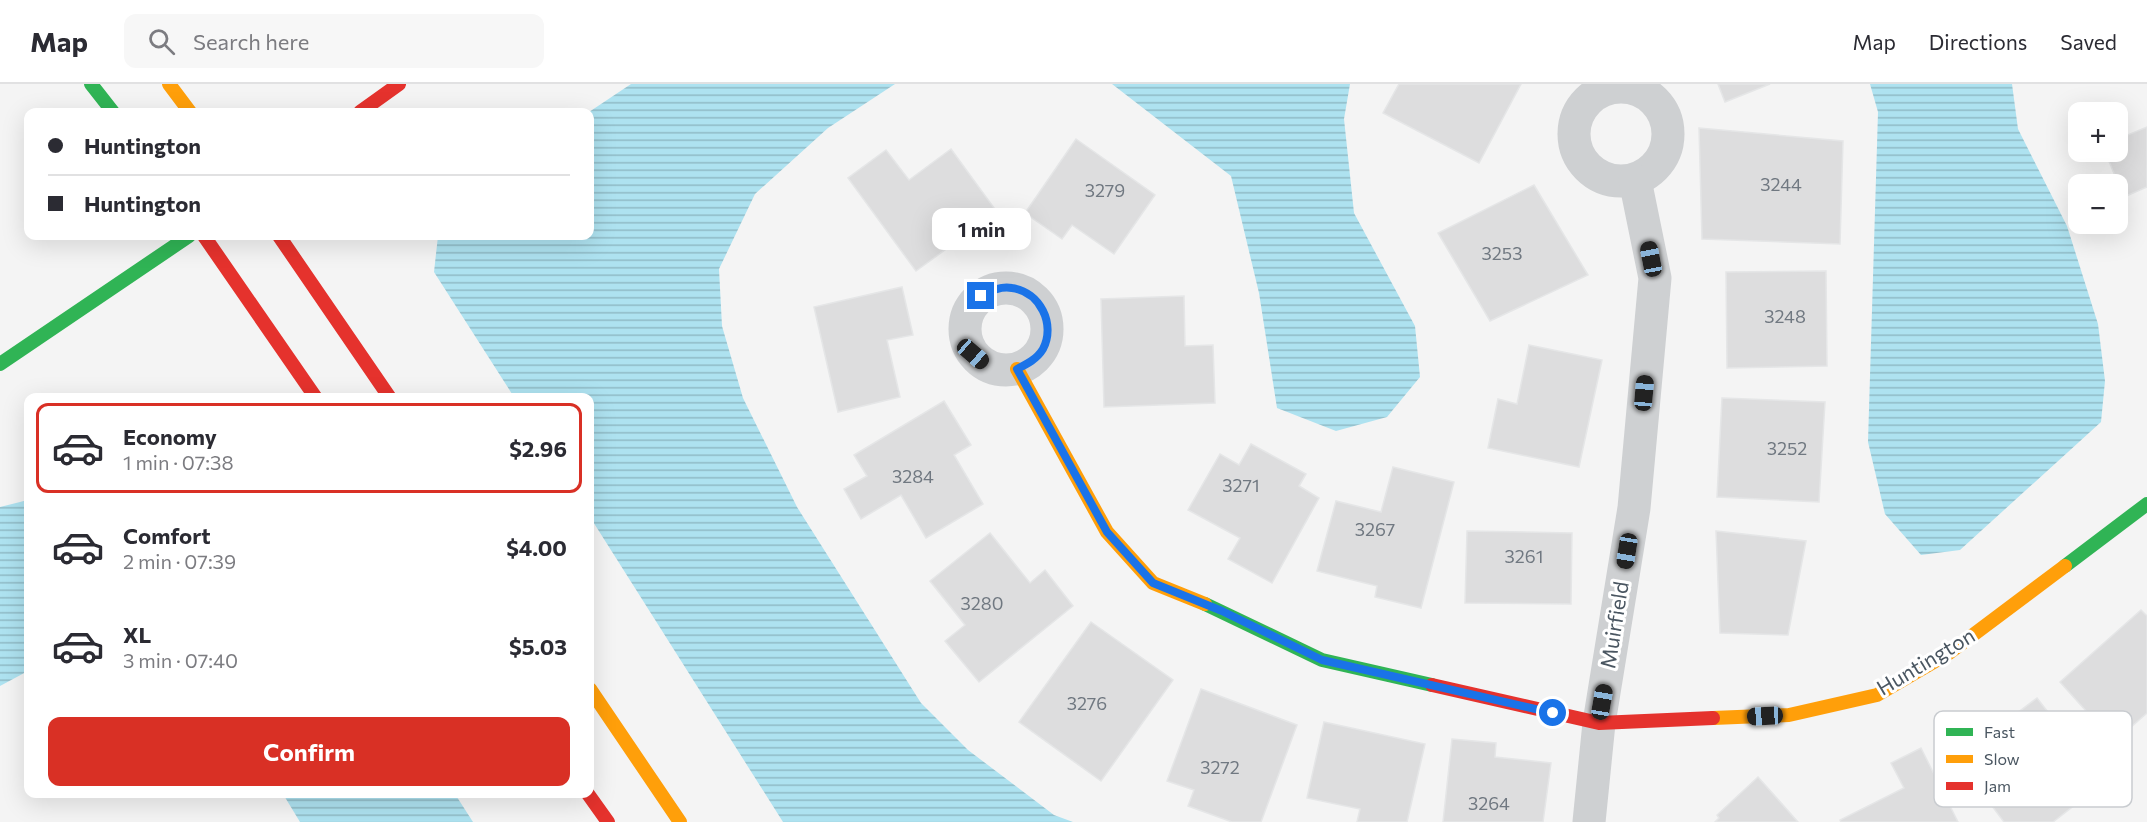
<!DOCTYPE html>
<html lang="en">
<head>
<meta charset="utf-8">
<style>
	:root { --surface:#fff; --page:#f7f7f7; --text:#2b2b33; --muted:#7c7c81; --line:#e1e1e2; --accent:#d93025 }
	body { margin:0; font-family:Commissioner,sans-serif; background:var(--page); color:var(--text); height:100vh; display:flex; flex-direction:column; font-size:22px; white-space:nowrap }
	* { box-sizing:border-box; margin:0 }
	p { font-size:20px; color:var(--muted) }
	.icon { flex:none; width:33px; height:33px; fill:none; stroke:currentColor; stroke-width:2; stroke-linecap:round; stroke-linejoin:round }
	.map { position:relative; flex:1; overflow:hidden }
	.panel { position:absolute; left:24px; top:309px; width:570px; height:405px; display:flex; flex-direction:column; background:var(--surface); border-radius:12px; box-shadow:0 6px 24px #0002 }
	.panel>* { flex:none }
	.top-card { position:absolute; left:24px; top:24px; width:570px; height:132px; border-radius:12px; box-shadow:0 6px 24px #0002; display:grid; align-content:center; height:132px; padding:0 24px; background:var(--surface) }
	.buttons { position:absolute; left:2068px; top:18px; display:grid; gap:12px }
	.buttons a { display:grid; place-items:center; width:60px; height:60px; border-radius:12px; background:var(--surface); box-shadow:0 6px 24px #0002; font-size:30px }
	.end { position:absolute; width:27px; height:27px; margin:-14px; border:8px solid #1a73e8; background:#fff; box-shadow:0 0 0 3px #fff }
	.from { border-radius:50% }
	.bubble { position:absolute; height:42px; border-radius:12px; background:var(--surface); box-shadow:0 6px 24px #0002; font-size:20px; font-weight:700; line-height:42px; text-align:center }
	.car { position:absolute; width:18px; height:36px; margin:-18px -9px; border-radius:8px; box-shadow:0 0 4px 2px #0007; background:linear-gradient(#222 24%,#8ab4d8 0 40%,#222 0 76%,#8ab4d8 0 86%,#222 0) }
	.top-card b { display:flex; align-items:center; gap:21px; height:57px; font-size:22px }
	.top-card b+b { border-top:2px solid var(--line) }
	.top-card i { width:15px; height:15px; background:var(--text) }
	ul { padding:10px 0 0; list-style:none }
	li { display:flex; align-items:center; gap:18px; height:90px; margin:0 12px 9px; padding:0 12px; border:3px solid transparent; border-radius:12px }
	li div { flex:1 }
	li b { display:block; font-size:22px }
	li em { font-style:normal; font-weight:700 }
	li.on { border-color:var(--accent) }
	li>.icon { width:54px; height:54px; stroke-width:1.5 }
	.action { display:flex; gap:12px; margin-top:auto; padding:12px 24px }
	.action a { flex:1; height:69px; border-radius:12px; background:var(--accent); color:#fff; font-size:24px; font-weight:700; line-height:69px; text-align:center }
	header { display:flex; align-items:center; gap:36px; box-sizing:border-box; height:84px; padding:0 30px; background:var(--surface); border-bottom:2px solid var(--line) }
	header strong { font-size:28px }
	nav { display:flex; gap:33px; margin-inline-start:auto; font-size:21px }
	.search { width:420px; height:54px; background:var(--page); display:flex; align-items:center; gap:15px; box-sizing:border-box; padding:0 21px; border-radius:12px; color:var(--muted); font-size:22px }
	.map>svg:first-child { display:block }
	.water { fill:url(#water-rules) }
	.building { fill:#ddddde; stroke:#e5e6e7; stroke-width:1.5 }
	.lines { fill:none; stroke-linecap:round; stroke-linejoin:round }
	.street { stroke:#ced0d2; stroke-width:33 }
	.fast { stroke:#30b455; stroke-width:14 }
	.slow { stroke:#ff9f0a; stroke-width:14 }
	.jam { stroke:#e5322d; stroke-width:14 }
	.route { stroke:#1a73e8; stroke-width:8 }
	.labels { text-anchor:middle; stroke-width:6; stroke-linejoin:round; paint-order:stroke }
	.number-label { font-size:18px; fill:#707881 }
	.street-label { font-size:21px; fill:#4a5661; stroke:#fff }
	.key { fill:#fff; stroke:#c9ccd0; stroke-width:1.5 }
	.key-label { font-size:16px; fill:#4a5661 }
</style>
</head>
<body>
<header>
<strong>Map</strong>
<div class="search"><svg class="icon" aria-label="search" viewBox="0 0 24 24"><circle cx="10" cy="10" r="6"/><path d="M15 15l6 6"/></svg>Search here</div>
<nav><a>Map</a><a>Directions</a><a>Saved</a></nav>
</header>
<div class="map">
<svg width="2147" height="738" viewBox="0 0 2147 738">
	<defs>
		<pattern id="water-rules" width="6" height="5" patternUnits="userSpaceOnUse" patternTransform="scale(1.5)"><rect width="6" height="5" fill="#aee2f0"/><path d="M0 2.5h6" fill="none" stroke="#90bac6"/></pattern>
	</defs>
	<rect width="100%" height="100%" fill="#f4f4f4"/>
	<g class="water">
		<path d="M 631,0 L 895,0 L 828,44 L 755,110 L 719,185 L 722,242 L 743,314 L 797,423 L 921,619 L 968,666 L 1054,731 L 1073,738 L 783,738 L 590,433 L 590,314 L 514,313 L 434,188 L 438,152 L 590,152 L 589,28 Z"/>
		<path d="M 1112,0 L 1350,0 L 1344,35 L 1354,129 L 1415,242 L 1420,293 L 1387,333 L 1336,347 L 1277,324 L 1259,209 L 1231,92 Z"/>
		<path d="M 1870,0 L 2012,0 L 2018,45 L 2067,142 L 2098,240 L 2105,297 L 2101,338 L 1960,466 L 1921,471 L 1885,430 L 1868,358 L 1878,28 Z"/>
		<path d="M 28,416 L 28,587 L 0,602 L 0,423 Z"/>
		<path d="M 283,710 L 455,710 L 473,738 L 300,738 Z"/>
	</g>
	<g class="building">
		<path d="M 1399,0 L 1521,0 L 1479,79 L 1383,29 Z"/>
		<path d="M 1718,0 L 1770,0 L 1725,18 Z"/>
		<path d="M 2147,43 L 2147,103 L 2124,113 L 2105,68 L 2118,68 L 2118,55 Z"/>
		<path d="M 1699,44 L 1843,57 L 1840,160 L 1702,155 Z"/>
		<path d="M 1076,55 L 1155,111 L 1114,170 L 1072,141 L 1062,155 L 1025,129 Z"/>
		<path d="M 951,65 L 997,128 L 916,187 L 848,94 L 886,66 L 909,96 Z"/>
		<path d="M 1534,101 L 1588,191 L 1490,237 L 1438,149 Z"/>
		<path d="M 1826,187 L 1827,282 L 1727,284 L 1726,188 Z"/>
		<path d="M 902,203 L 913,251 L 887,256 L 900,313 L 838,328 L 814,223 Z"/>
		<path d="M 1184,212 L 1185,262 L 1213,261 L 1215,319 L 1104,323 L 1101,215 Z"/>
		<path d="M 1529,261 L 1602,276 L 1579,383 L 1488,364 L 1498,315 L 1517,320 Z"/>
		<path d="M 1722,314 L 1825,318 L 1819,418 L 1717,413 Z"/>
		<path d="M 944,317 L 971,361 L 954,371 L 983,420 L 926,454 L 901,411 L 861,435 L 844,405 L 867,392 L 854,371 Z"/>
		<path d="M 1251,360 L 1306,390 L 1299,402 L 1319,414 L 1272,499 L 1228,475 L 1240,454 L 1188,426 L 1220,370 L 1239,381 Z"/>
		<path d="M 1393,383 L 1454,398 L 1421,524 L 1375,513 L 1377,502 L 1317,487 L 1336,417 L 1381,428 Z"/>
		<path d="M 1467,447 L 1572,449 L 1571,520 L 1465,519 Z"/>
		<path d="M 1716,447 L 1806,457 L 1788,551 L 1720,549 Z"/>
		<path d="M 990,449 L 1030,499 L 1045,486 L 1073,522 L 979,598 L 945,557 L 965,541 L 930,497 Z"/>
		<path d="M 2141,526 L 2147,532 L 2147,629 L 2114,658 L 2060,598 Z"/>
		<path d="M 1091,538 L 1173,596 L 1101,697 L 1019,638 Z"/>
		<path d="M 1201,605 L 1297,641 L 1261,738 L 1232,738 L 1188,722 L 1194,706 L 1167,697 Z"/>
		<path d="M 2037,614 L 2103,699 L 2053,738 L 2004,738 L 1967,689 L 2010,655 L 2000,642 Z"/>
		<path d="M 1324,638 L 1425,660 L 1407,738 L 1357,738 L 1360,725 L 1307,714 Z"/>
		<path d="M 1452,655 L 1496,659 L 1495,673 L 1551,679 L 1543,738 L 1443,738 Z"/>
		<path d="M 1921,664 L 1958,738 L 1841,738 L 1840,736 L 1904,704 L 1891,679 Z"/>
		<path d="M 1758,693 L 1798,738 L 1715,738 L 1719,734 L 1717,731 Z"/>
	</g>
	<g class="lines">
		<g class="street">
			<circle cx="1621" cy="50" r="47"/>
			<circle cx="1006" cy="245" r="41"/>
			<path d="M 1589,738 L 1599,639 L 1634,424 L 1655,194 L 1635,96"/>
		</g>
		<g class="fast">
			<path d="M 91,0 L 113,28"/>
			<path d="M 0,280 L 189,152"/>
			<path d="M 2065,482 L 2147,420"/>
			<path d="M 1205,520 L 1322,576 L 1432,601"/>
		</g>
		<g class="slow">
			<path d="M 169,0 L 190,28"/>
			<path d="M 1017,285 L 1107,448 L 1153,499 L 1205,520"/>
			<path d="M 590,605 L 680,738"/>
			<path d="M 1713,634 L 1789,631 L 1877,611 L 1949,569 L 2065,482"/>
		</g>
		<g class="jam">
			<path d="M 360,28 L 399,0"/>
			<path d="M 204,152 L 316,314"/>
			<path d="M 279,152 L 390,314"/>
			<path d="M 1432,601 L 1599,639 L 1713,634"/>
			<path d="M 588,710 L 608,738"/>
		</g>
	</g>
	<g class="lines">
		<path class="route" d="M 981,212 C 991,207 1000,202 1012,204 C 1040,208 1056,240 1043,265 C 1037,275 1027,280 1017,285 L 1107,448 L 1153,499 L 1222,527 L 1322,576 L 1553,629"/>
	</g>
	<g class="labels">
		<g class="number-label">
			<text x="1781" y="107">3244</text>
			<text x="1105" y="113">3279</text>
			<text x="1502" y="176">3253</text>
			<text x="1785" y="239">3248</text>
			<text x="1787" y="371">3252</text>
			<text x="913" y="399">3284</text>
			<text x="1241" y="408">3271</text>
			<text x="1375" y="452">3267</text>
			<text x="1524" y="479">3261</text>
			<text x="982" y="526">3280</text>
			<text x="1087" y="626">3276</text>
			<text x="1220" y="690">3272</text>
			<text x="1489" y="726">3264</text>
		</g>
		<g class="street-label">
			<text transform="translate(1615 541) rotate(-81)" y="7">Muirfield</text>
			<text transform="translate(1926 578) rotate(-31)" y="7">Huntington</text>
		</g>
	</g>
	<rect x="1934" y="627" width="198" height="96" rx="9" class="key"/>
	<rect x="1946" y="644" width="27" height="8" fill="#30b455"/>
	<rect x="1946" y="671" width="27" height="8" fill="#ff9f0a"/>
	<rect x="1946" y="698" width="27" height="8" fill="#e5322d"/>
	<g class="key-label">
		<text x="1984" y="654">Fast</text>
		<text x="1984" y="681">Slow</text>
		<text x="1984" y="708">Jam</text>
	</g>
</svg>
<div class="buttons">
<a>+</a>
<a>−</a>
</div>
<i class="end from" style="left:1553px;top:629px"></i>
<i class="end" style="left:981px;top:212px"></i>
<div class="bubble" style="left:932px;top:124px;width:99px">1 min</div>
<i class="car" style="left:1651px;top:175px;rotate:349deg"></i>
<i class="car" style="left:973px;top:270px;rotate:131deg"></i>
<i class="car" style="left:1644px;top:309px;rotate:5deg"></i>
<i class="car" style="left:1627px;top:467px;rotate:189deg"></i>
<i class="car" style="left:1602px;top:618px;rotate:10deg"></i>
<i class="car" style="left:1765px;top:632px;rotate:267deg"></i>
<div class="top-card">
<b><i class="from"></i>Huntington</b>
<b><i></i>Huntington</b>
</div>
<section class="panel">
<ul>
<li class="on"><svg class="icon" aria-label="car" viewBox="0 0 24 24"><path d="M5 17H2v-5l4-1 3-4h7l3 4 3 1v5h-3M9 17h6M6 11h13"/><circle cx="7" cy="17" r="2"/><circle cx="17" cy="17" r="2"/></svg><div><b>Economy</b><p>1 min · 07:38</p></div><em>$2.96</em></li>
<li><svg class="icon" aria-label="car" viewBox="0 0 24 24"><path d="M5 17H2v-5l4-1 3-4h7l3 4 3 1v5h-3M9 17h6M6 11h13"/><circle cx="7" cy="17" r="2"/><circle cx="17" cy="17" r="2"/></svg><div><b>Comfort</b><p>2 min · 07:39</p></div><em>$4.00</em></li>
<li><svg class="icon" aria-label="car" viewBox="0 0 24 24"><path d="M5 17H2v-5l4-1 3-4h7l3 4 3 1v5h-3M9 17h6M6 11h13"/><circle cx="7" cy="17" r="2"/><circle cx="17" cy="17" r="2"/></svg><div><b>XL</b><p>3 min · 07:40</p></div><em>$5.03</em></li>
</ul>
<div class="action"><a>Confirm</a></div>
</section>
</div>
</body>
</html>
